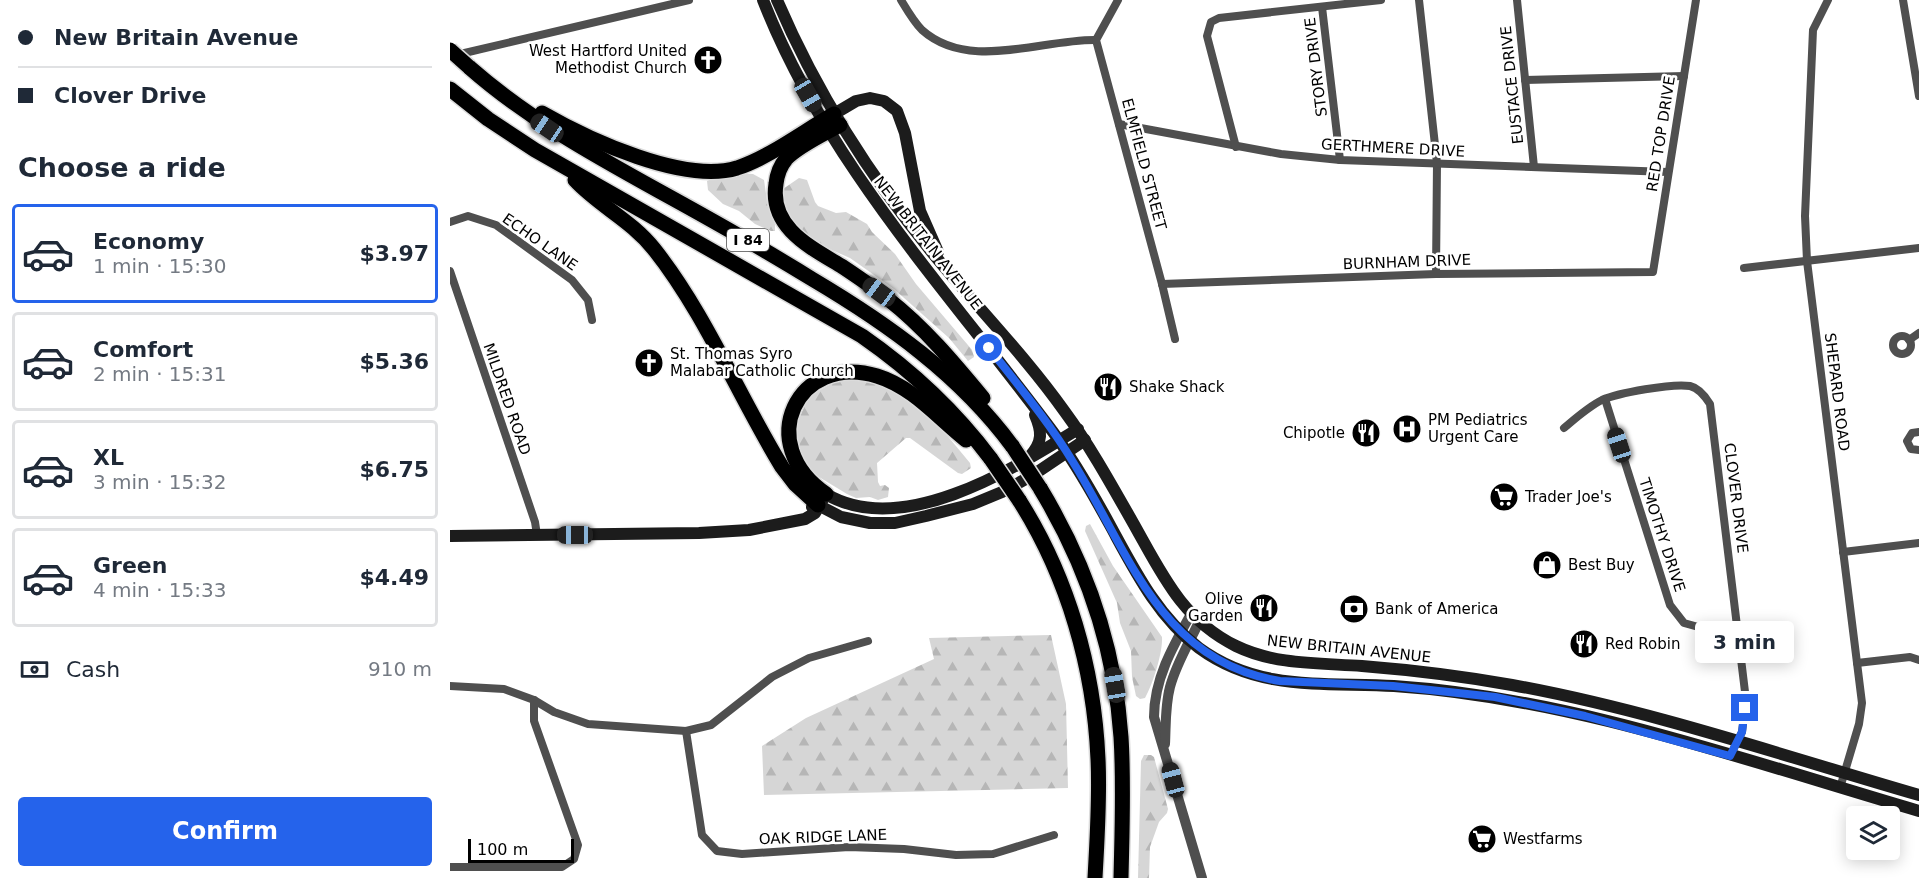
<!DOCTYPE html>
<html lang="en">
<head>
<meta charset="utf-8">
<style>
	:root { --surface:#fff; --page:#f6f6f7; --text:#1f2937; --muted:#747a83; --line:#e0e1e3; --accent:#2563eb }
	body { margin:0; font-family:"DejaVu Sans",sans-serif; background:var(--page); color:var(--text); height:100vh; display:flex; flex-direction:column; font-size:22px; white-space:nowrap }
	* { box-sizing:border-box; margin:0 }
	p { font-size:20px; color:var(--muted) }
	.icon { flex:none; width:33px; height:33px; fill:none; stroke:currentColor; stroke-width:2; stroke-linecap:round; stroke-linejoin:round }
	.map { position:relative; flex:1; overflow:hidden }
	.drawer { display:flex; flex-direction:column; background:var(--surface); width:450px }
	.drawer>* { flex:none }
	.hud { display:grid; align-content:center; height:132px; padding:0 18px; background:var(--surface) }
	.tools { position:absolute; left:1396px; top:806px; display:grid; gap:12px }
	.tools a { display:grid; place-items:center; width:54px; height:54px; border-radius:6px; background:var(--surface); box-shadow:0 3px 15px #0003; font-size:30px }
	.scale { position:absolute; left:18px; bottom:15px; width:106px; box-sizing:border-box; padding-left:6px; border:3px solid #000; border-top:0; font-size:16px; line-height:21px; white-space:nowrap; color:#000; -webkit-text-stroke:4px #fff; paint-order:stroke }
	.end { position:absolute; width:27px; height:27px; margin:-14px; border:8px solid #2563eb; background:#fff; box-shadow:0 0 0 3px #fff }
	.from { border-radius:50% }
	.bubble { position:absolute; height:42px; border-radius:6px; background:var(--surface); box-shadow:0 3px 15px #0003; font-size:20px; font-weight:700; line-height:42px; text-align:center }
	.car { position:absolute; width:18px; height:36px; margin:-18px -9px; border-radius:8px; box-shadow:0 0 4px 2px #0007; background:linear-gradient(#222 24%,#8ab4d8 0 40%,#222 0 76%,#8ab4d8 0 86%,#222 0) }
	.hud b { display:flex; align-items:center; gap:21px; height:57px; font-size:22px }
	.hud b+b { border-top:2px solid var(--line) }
	.hud i { width:15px; height:15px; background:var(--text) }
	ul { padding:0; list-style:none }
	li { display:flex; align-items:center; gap:18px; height:99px; margin:0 12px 9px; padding:0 6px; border:3px solid var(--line); border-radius:6px }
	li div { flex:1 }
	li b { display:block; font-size:22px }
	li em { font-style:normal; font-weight:700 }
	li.current { border-color:var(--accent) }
	li>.icon { width:54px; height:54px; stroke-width:1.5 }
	h2 { padding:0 18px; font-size:27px; line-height:72px }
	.pay { display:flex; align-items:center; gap:15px; height:66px; padding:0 18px; font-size:22px }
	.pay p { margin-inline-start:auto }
	.primary-button { display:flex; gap:12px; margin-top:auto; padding:12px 18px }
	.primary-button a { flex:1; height:69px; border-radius:6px; background:var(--accent); color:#fff; font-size:24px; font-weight:700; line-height:69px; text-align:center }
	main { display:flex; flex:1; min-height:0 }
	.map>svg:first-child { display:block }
	.forest { fill:url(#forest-firs) }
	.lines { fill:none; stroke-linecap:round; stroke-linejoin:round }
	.motorway-casing { stroke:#dbdbdb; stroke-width:18 }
	.minor { stroke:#4f4f4f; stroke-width:8 }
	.tertiary { stroke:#4f4f4f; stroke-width:10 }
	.secondary { stroke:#1c1c1c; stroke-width:12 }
	.motorway { stroke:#000; stroke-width:15 }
	.motorway-bridge-casing { stroke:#dbdbdb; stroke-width:18; stroke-linecap:butt }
	.motorway-bridge { stroke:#000; stroke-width:15 }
	.route { stroke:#2563eb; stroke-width:8 }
	.labels { text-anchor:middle; stroke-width:5; stroke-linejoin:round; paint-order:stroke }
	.shield { fill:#fff; stroke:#4c4c4c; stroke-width:1.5 }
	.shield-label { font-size:14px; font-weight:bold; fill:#000 }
	.poi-label { font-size:15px; fill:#000; stroke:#fff; text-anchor:start }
	.street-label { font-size:15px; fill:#000; stroke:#fff }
</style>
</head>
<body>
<main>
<section class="drawer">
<div class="hud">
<b><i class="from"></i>New Britain Avenue</b>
<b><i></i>Clover Drive</b>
</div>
<h2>Choose a ride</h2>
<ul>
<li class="current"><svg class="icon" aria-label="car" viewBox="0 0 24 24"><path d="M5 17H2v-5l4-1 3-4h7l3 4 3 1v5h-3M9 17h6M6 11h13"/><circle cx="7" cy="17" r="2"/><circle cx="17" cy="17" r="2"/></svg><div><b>Economy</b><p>1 min · 15:30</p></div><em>$3.97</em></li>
<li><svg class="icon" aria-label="car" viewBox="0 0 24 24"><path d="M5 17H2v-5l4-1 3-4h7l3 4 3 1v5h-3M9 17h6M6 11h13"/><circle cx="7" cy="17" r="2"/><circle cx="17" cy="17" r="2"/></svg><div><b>Comfort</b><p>2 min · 15:31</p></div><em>$5.36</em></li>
<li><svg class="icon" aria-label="car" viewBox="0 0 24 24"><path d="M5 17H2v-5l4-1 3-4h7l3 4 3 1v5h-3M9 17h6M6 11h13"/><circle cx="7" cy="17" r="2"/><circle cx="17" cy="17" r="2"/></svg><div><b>XL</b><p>3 min · 15:32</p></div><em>$6.75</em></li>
<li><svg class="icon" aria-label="car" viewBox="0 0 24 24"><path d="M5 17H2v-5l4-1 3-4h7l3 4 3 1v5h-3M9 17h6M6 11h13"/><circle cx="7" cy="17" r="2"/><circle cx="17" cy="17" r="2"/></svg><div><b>Green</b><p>4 min · 15:33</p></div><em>$4.49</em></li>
</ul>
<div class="pay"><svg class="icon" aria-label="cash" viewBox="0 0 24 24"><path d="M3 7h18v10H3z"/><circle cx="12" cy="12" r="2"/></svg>Cash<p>910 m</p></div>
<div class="primary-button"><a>Confirm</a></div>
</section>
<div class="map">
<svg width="1469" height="878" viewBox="0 0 1469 878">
	<defs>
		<pattern id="forest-firs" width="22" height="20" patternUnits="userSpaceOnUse" patternTransform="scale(1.5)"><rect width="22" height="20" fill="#d6d6d6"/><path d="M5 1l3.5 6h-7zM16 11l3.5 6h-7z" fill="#b6b6b6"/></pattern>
	</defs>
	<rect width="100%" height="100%" fill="#fff"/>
	<g class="forest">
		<path d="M 289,173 L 303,174 L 314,180 L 318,207 L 325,224 L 325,231 L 321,231 L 305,224 L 289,211 L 273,204 L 258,190 L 257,181 L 266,177 L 276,178 L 283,177 Z"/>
		<path d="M 349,178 L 357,180 L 365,202 L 368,206 L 386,213 L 396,212 L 417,224 L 422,232 L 445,254 L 466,284 L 523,351 L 524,357 L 518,361 L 499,338 L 444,289 L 400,258 L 368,244 L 341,222 L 333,199 L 333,189 Z"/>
		<path d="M 414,378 L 448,392 L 486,422 L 520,463 L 521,468 L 512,474 L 508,473 L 460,438 L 456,438 L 427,463 L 428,482 L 430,486 L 435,485 L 439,488 L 438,497 L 428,500 L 420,497 L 406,498 L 397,494 L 364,474 L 350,454 L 346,436 L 347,423 L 359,396 L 388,380 Z"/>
		<path d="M 640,524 L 663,566 L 712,637 C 713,652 703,684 695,698 L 690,699 L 686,696 L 682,677 L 681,651 L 670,623 L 667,603 L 635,531 L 636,526 Z"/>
		<path d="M 601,635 L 616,704 L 618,788 L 314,795 L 312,746 L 356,718 L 484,659 L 479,638 Z"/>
		<path d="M 694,755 L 701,755 L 704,757 L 718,809 L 717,813 L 709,822 L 700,847 L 699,878 L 688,878 L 691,761 Z"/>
	</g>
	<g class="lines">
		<g class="motorway-casing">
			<g id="motorway">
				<path d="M 19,67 C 77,118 142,154 209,191 C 260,219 312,248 362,279 C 438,324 510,375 563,447"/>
				<path d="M 0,89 L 38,119 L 85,150 L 412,336 C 461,370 505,411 541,459"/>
				<path d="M 92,113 C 139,140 234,184 287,168 C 320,157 354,131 384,114"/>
				<path d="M 390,125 C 374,134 348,146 336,159 C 330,166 327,175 326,184 C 319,228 362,248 393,267 C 408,277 423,287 438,299 C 474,327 504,363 533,398"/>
				<path d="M 125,180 C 149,206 181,220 204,249 C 255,313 289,397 332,467 L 345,484 L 368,505"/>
				<path d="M 590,488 C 636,564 665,649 671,737 C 674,784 672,831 671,878"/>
				<path d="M 376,494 C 303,444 347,352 427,376 C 463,387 488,418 516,440"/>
				<path d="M 569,500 C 618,577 644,668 648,759 C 650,799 647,839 645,878"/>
			</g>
		</g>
		<g class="minor">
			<path d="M 451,0 C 457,10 464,22 472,30 C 519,72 591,39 646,40"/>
			<path d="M 668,0 L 646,40 L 712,284 L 725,339"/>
			<path d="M 969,0 L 987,163 L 986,274"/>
			<path d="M 1067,0 L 1084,167"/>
			<path d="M 1378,0 L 1363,30 L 1355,216 L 1357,261 L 1412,703 L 1409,724 L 1390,788"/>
			<path d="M 1453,0 L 1469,96"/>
			<path d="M 872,7 L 890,160"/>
			<path d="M 6,55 L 239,0"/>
			<path d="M 1075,80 L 1234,76"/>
			<path d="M 669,124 L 831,154 L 890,160 L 1218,172"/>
			<path d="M 786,147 L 757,36 L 761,22 L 769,18 L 931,0"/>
			<path d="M 0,222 L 18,216 L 46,225 L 122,280 L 138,300 L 142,320"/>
			<path d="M 1294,268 L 1469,248"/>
			<path d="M 0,271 L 85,522 L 87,535"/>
			<path d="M 712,284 L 986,274 L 1203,272 L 1246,0"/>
			<circle cx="1452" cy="345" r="9"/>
			<path d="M 1459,340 L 1469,333"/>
			<path d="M 1155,399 L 1220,605 L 1234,623 L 1252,628 L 1288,625"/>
			<path d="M 1114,428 C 1126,418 1138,407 1152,400 C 1168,393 1222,383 1240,386 C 1249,388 1255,396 1260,404 L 1296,700 L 1292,732 L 1280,756"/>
			<path d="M 1469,432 L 1462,433 L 1457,441 L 1461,449 L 1469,450"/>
			<path d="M 1393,552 L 1469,543"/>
			<path d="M 1407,663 L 1460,657 L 1469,660"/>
			<path d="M 0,686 L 54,689 L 84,700 L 104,712 L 138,724 L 236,731 L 261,725 L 322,677 L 359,658 L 418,641"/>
			<path d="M 236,731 L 252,835 L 267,851 L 292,854 L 399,847 L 454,849 L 506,855 L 543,854 L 604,835"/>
			<path d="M 0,867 L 112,867 L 124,859 L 128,845 L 84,721 L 84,700"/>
		</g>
		<g class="tertiary">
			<path d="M 741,614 C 723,646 704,679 704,717 L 752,878"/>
			<path d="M 715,744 C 716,725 715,706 720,687 C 726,664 739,643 749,622"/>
		</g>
		<g class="secondary">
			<path d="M 313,0 C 377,164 500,293 603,432 C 625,462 643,494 661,527 C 685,571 708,617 749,648 C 809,692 875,682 944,686 C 1124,698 1297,761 1469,811"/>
			<path d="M 327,0 C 367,94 420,177 485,256 C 528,308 576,357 615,412 C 640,446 661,484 682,521 C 711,572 731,619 786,646 C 825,665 870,663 912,666 C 962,670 1012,676 1062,685 C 1200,710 1334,756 1469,795"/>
			<path d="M 384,114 L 406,101 L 420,98 L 434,101 L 447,111 L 455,133 L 470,211 L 488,252"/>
			<path d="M 580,456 C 593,442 592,431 585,415"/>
			<path d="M 362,507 L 368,505 L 391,517 L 420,523 L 445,523 L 476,516 L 523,504 L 552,492 L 583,475 L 635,440"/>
			<path d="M 0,536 L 249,533 L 299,530 L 355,519 L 365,513 L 376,494 C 452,539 563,469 628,429"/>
		</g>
		<use href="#motorway" class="motorway"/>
		<g class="motorway-bridge-casing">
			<g id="motorway-bridge">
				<path d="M 0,50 L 19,67"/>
				<path d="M 563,447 L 590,488"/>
				<path d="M 541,459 L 569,500"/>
			</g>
		</g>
		<use href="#motorway-bridge" class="motorway-bridge"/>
	</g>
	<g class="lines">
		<path class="route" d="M 539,348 C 568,385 599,422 623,462 C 679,552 710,662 830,681 L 943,686 L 1045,697 L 1135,716 L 1280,756 L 1292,732 L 1295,708"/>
	</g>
	<defs>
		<g id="church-disc" transform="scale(1.5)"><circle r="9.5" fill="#000" stroke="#fff"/><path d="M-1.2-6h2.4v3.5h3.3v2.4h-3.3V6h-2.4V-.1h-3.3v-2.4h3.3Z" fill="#fff"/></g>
		<g id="restaurant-disc" transform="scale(1.5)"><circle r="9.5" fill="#000" stroke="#fff"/><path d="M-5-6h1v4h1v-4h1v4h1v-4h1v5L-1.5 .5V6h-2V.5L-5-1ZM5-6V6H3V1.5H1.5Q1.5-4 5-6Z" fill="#fff"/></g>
		<g id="hospital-disc" transform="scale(1.5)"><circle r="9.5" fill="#000" stroke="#fff"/><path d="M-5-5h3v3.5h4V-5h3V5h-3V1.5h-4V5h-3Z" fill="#fff"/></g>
		<g id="supermarket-disc" transform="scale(1.5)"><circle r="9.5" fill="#000" stroke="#fff"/><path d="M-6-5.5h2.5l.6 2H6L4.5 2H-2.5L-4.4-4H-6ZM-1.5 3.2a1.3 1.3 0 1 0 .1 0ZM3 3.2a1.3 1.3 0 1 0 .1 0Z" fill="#fff"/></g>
		<g id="shop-disc" transform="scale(1.5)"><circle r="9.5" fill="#000" stroke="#fff"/><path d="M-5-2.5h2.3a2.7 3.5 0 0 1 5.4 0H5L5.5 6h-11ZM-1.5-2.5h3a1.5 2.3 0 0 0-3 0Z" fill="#fff"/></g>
		<g id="bank-disc" transform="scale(1.5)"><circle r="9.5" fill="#000" stroke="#fff"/><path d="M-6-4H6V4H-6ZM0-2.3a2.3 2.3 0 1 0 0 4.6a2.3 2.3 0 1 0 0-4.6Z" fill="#fff"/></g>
	</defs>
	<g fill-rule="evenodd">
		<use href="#church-disc" x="258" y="60"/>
		<use href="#church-disc" x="199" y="363"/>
		<use href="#restaurant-disc" x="658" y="387"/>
		<use href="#hospital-disc" x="957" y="429"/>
		<use href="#restaurant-disc" x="916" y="433"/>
		<use href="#supermarket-disc" x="1054" y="497"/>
		<use href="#shop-disc" x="1097" y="565"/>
		<use href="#restaurant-disc" x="814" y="608"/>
		<use href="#bank-disc" x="904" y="609"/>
		<use href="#restaurant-disc" x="1134" y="644"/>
		<use href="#supermarket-disc" x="1032" y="839"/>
	</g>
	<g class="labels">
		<rect class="shield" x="277" y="229" width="42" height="22" rx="4.5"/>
		<g class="shield-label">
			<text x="298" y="245">I 84</text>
		</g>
		<g class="poi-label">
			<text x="237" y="56" text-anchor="end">West Hartford United<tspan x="237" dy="17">Methodist Church</tspan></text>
			<text x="220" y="359">St. Thomas Syro<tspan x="220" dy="17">Malabar Catholic Church</tspan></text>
			<text x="679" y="392">Shake Shack</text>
			<text x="978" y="425">PM Pediatrics<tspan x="978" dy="17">Urgent Care</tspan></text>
			<text x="895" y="438" text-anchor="end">Chipotle</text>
			<text x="1075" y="502">Trader Joe's</text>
			<text x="1118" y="570">Best Buy</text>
			<text x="793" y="604" text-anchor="end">Olive<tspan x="793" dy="17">Garden</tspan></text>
			<text x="925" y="614">Bank of America</text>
			<text x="1155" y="649">Red Robin</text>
			<text x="1053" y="844">Westfarms</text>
		</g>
		<g class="street-label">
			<text transform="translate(866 67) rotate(-97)" y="5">STORY DRIVE</text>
			<text transform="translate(1062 85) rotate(-96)" y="5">EUSTACE DRIVE</text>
			<text transform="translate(1211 134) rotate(-81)" y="5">RED TOP DRIVE</text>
			<text transform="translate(943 148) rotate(3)" y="5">GERTHMERE DRIVE</text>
			<text transform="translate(694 164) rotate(75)" y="5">ELMFIELD STREET</text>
			<text transform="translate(90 242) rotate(35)" y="5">ECHO LANE</text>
			<text transform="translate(478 243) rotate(52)" y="5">NEW BRITAIN AVENUE</text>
			<text transform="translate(957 262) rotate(-2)" y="5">BURNHAM DRIVE</text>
			<text transform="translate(1387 392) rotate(83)" y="5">SHEPARD ROAD</text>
			<text transform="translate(57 399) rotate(71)" y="5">MILDRED ROAD</text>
			<text transform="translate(1286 498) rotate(83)" y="5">CLOVER DRIVE</text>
			<text transform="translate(1212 535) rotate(72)" y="5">TIMOTHY DRIVE</text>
			<text transform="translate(899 649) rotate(6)" y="5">NEW BRITAIN AVENUE</text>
			<text transform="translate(373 837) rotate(-2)" y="5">OAK RIDGE LANE</text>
		</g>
	</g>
</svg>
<div class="tools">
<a><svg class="icon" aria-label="layers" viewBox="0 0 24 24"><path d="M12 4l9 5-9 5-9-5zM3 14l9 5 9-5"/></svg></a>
</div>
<div class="scale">100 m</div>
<i class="end from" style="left:539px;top:348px"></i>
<i class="end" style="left:1295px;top:708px"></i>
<div class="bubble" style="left:1245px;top:621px;width:99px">3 min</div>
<i class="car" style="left:358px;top:95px;rotate:150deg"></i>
<i class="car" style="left:97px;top:128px;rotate:304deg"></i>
<i class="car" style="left:429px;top:292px;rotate:306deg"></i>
<i class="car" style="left:1169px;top:445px;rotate:342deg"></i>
<i class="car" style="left:125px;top:535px;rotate:270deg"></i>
<i class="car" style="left:665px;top:685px;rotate:350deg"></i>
<i class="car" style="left:723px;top:780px;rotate:345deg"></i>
</div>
</main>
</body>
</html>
